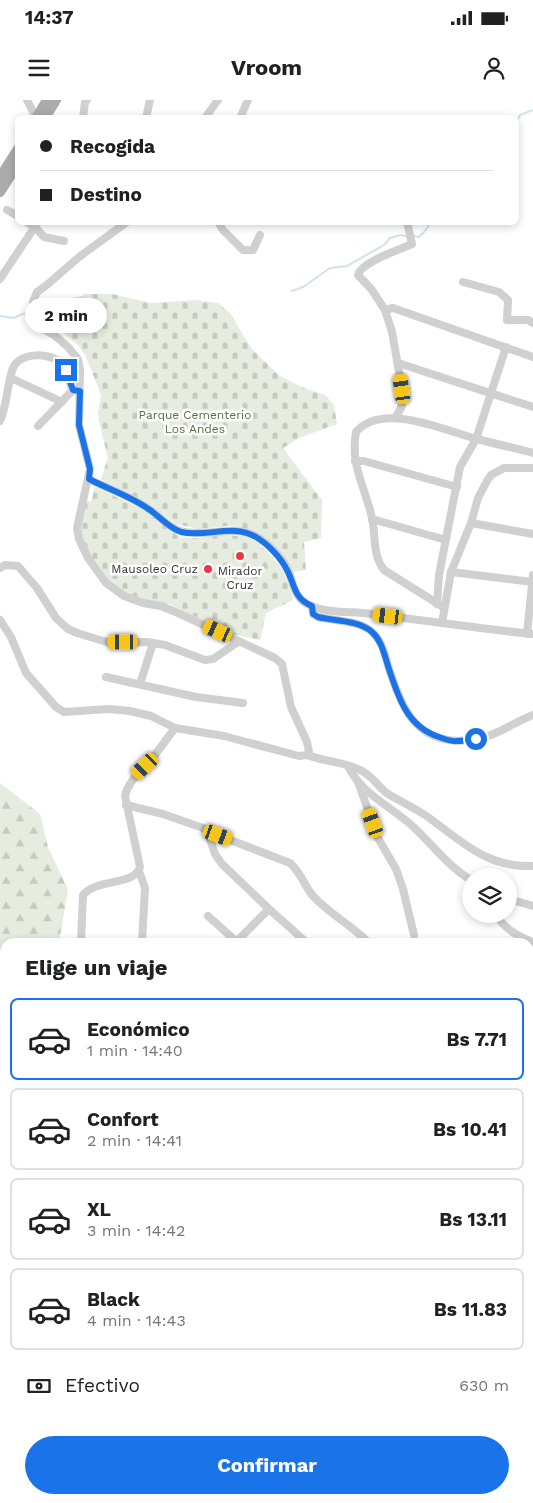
<!DOCTYPE html>
<html lang="es">
<head>
<meta charset="utf-8">
<style>
	:root { --surface:#fff; --page:#f2f2f2; --text:#202124; --muted:#757577; --line:#e0e0e0; --accent:#1a73e8 }
	body { margin:0; font-family:"Work Sans",sans-serif; background:var(--page); color:var(--text); height:100vh; display:flex; flex-direction:column; font-size:19px; white-space:nowrap }
	* { box-sizing:border-box; margin:0 }
	p { font-size:16px; color:var(--muted) }
	.icon { flex:none; width:28px; height:28px; fill:none; stroke:currentColor; stroke-width:2; stroke-linecap:round; stroke-linejoin:round }
	.map { position:relative; flex:1; overflow:hidden }
	.sheet { position:absolute; left:0px; top:838px; width:534px; height:566px; display:flex; flex-direction:column; background:var(--surface); border-radius:15px 15px 0 0; box-shadow:0 2px 8px #0003 }
	.sheet>* { flex:none }
	.hud { position:absolute; left:15px; top:15px; width:504px; height:110px; border-radius:8px; box-shadow:0 2px 8px #0003; display:grid; align-content:center; height:110px; padding:0 25px; background:var(--surface) }
	.fabs { position:absolute; left:462px; top:768px; display:grid; gap:10px }
	.fabs a { display:grid; place-items:center; width:55px; height:55px; border-radius:50%; background:var(--surface); box-shadow:0 2px 8px #0003; font-size:25px }
	.end { position:absolute; width:22px; height:22px; margin:-11px; border:6px solid #1a73e8; background:#fff; box-shadow:0 0 0 2px #fff }
	.from { border-radius:50% }
	.bubble { position:absolute; height:35px; border-radius:18px; background:var(--surface); box-shadow:0 2px 8px #0003; font-size:16px; font-weight:700; line-height:35px; text-align:center }
	.car { position:absolute; width:15px; height:30px; margin:-15px -8px; border-radius:6px; box-shadow:0 0 4px 1px #0007; background:linear-gradient(#f5c518 24%,#345 0 40%,#f5c518 0 76%,#345 0 86%,#f5c518 0) }
	.hud b { display:flex; align-items:center; gap:18px; height:48px; font-size:19px }
	.hud b+b { border-top:1px solid var(--line) }
	.hud i { width:12px; height:12px; background:var(--text) }
	ul { padding:0; list-style:none }
	li { display:flex; align-items:center; gap:15px; height:82px; margin:0 10px 8px; padding:0 15px; border:2px solid var(--line); border-radius:8px }
	li div { flex:1 }
	li b { display:block; font-size:19px }
	li em { font-style:normal; font-weight:700 }
	li.current { border-color:var(--accent) }
	li>.icon { width:45px; height:45px; stroke-width:1.5 }
	h2 { padding:0 25px; font-size:22px; line-height:60px }
	.pay { display:flex; align-items:center; gap:12px; height:55px; padding:0 25px; font-size:19px }
	.pay p { margin-inline-start:auto }
	.primary-button { display:flex; gap:10px; margin-top:auto; padding:10px 25px }
	.primary-button a { flex:1; height:58px; border-radius:30px; background:var(--accent); color:#fff; font-size:20px; font-weight:700; line-height:58px; text-align:center }
	.status { display:flex; justify-content:space-between; align-items:center; height:35px; padding:0 25px; background:var(--surface); direction:ltr }
	.status svg { height:14px; fill:currentColor }
	header { display:flex; justify-content:space-between; align-items:center; height:65px; padding:0 25px; background:var(--surface); font-size:22px; font-weight:700 }
	.map>svg:first-child { display:block }
	.forest { fill:url(#forest-firs) }
	.cemetery { fill:url(#cemetery-stones) }
	.lines { fill:none; stroke-linecap:round; stroke-linejoin:round }
	.stream { stroke:#cfe2ee; stroke-width:2 }
	.minor { stroke:#d0d0d0; stroke-width:8 }
	.major { stroke:#ababab; stroke-width:10 }
	.route { stroke:#1a73e8; stroke-width:6 }
	.poi-dot { fill:#e63946; stroke:#fff; stroke-width:2 }
	.labels { text-anchor:middle; stroke-width:5; stroke-linejoin:round; paint-order:stroke }
	.park-label { font-size:12px; fill:#56703f; stroke:#fff }
	.poi-label { font-size:12px; fill:#333; stroke:#fff; text-anchor:end }
</style>
</head>
<body>
<div class="status"><b>14:37</b><svg viewBox="0 0 49 12"><path d="M0 12V9h3v3zM5 12V6h3v6zM10 12V3h3v9zM15 12V0h3v12zM26 1h20v11H26zM47 4h2v5h-2z"/></svg></div>
<header><svg class="icon" aria-label="menu" viewBox="0 0 24 24"><path d="M4 6h16M4 12h16M4 18h16"/></svg>Vroom<svg class="icon" aria-label="person" viewBox="0 0 24 24"><circle cx="12" cy="8" r="4"/><path d="M4 21q1-7 8-7t8 7"/></svg></header>
<div class="map">
<svg width="533" height="1403" viewBox="0 0 533 1403">
	<defs>
		<pattern id="forest-firs" width="22" height="20" patternUnits="userSpaceOnUse" patternTransform="scale(1.25)"><rect width="22" height="20" fill="#e6ecdf"/><path d="M5 1l3.5 6h-7zM16 11l3.5 6h-7z" fill="#c6cbc0"/></pattern>
		<pattern id="cemetery-stones" width="16" height="16" patternUnits="userSpaceOnUse" patternTransform="scale(1.25)"><rect width="16" height="16" fill="#e6ecdf"/><path d="M2 7V4a2 2 0 0 1 4 0v3zM10 15v-3a2 2 0 0 1 4 0v3z" fill="#c6cbc0"/></pattern>
	</defs>
	<rect width="100%" height="100%" fill="#fff"/>
	<path class="forest" d="M 0,683 L 40,714 L 48,747 L 68,790 L 59,842 L 5,842 L 5,1002 L 0,1001 Z"/>
	<g class="cemetery">
		<path d="M 83,194 L 112,194 L 152,203 L 195,200 L 218,203 L 230,213 L 251,248 L 280,276 L 304,288 L 325,295 L 334,305 L 337,324 L 299,338 L 283,348 L 322,400 L 321,438 L 304,442 L 306,470 L 294,472 L 265,437 L 254,430 L 228,426 L 199,429 L 176,424 L 151,406 L 112,387 L 101,379 L 108,358 L 99,321 L 98,313 L 101,295 L 96,282 L 86,257 L 78,245 L 60,230 L 45,224 L 41,220 L 41,214 L 67,205 L 82,201 Z"/>
		<path d="M 95,387 L 142,409 L 181,438 L 197,438 L 223,435 L 242,436 L 257,441 L 285,471 L 293,500 L 266,513 L 260,540 L 232,534 L 169,504 L 136,498 L 118,490 L 107,480 L 85,448 L 79,429 L 85,400 L 91,402 Z"/>
	</g>
	<g class="lines">
		<g class="stream">
			<path d="M 516,24 L 520,15 L 533,10"/>
			<path d="M 412,136 L 419,137 L 425,131 L 431,122"/>
			<path d="M 292,191 L 303,187 L 330,168 L 347,166 L 384,145 L 390,138 L 401,135 L 408,137"/>
			<path d="M 37,212 L 49,207 L 56,208 L 71,199 L 83,197"/>
			<path d="M 0,216 L 14,218 L 22,214 L 33,213"/>
			<path d="M 529,1332 L 533,1338"/>
			<path d="M 214,1399 L 215,1403"/>
			<path d="M 430,1399 L 431,1403"/>
		</g>
		<g class="minor">
			<path d="M 27,0 L 36,18"/>
			<path d="M 83,18 L 85,2 L 87,0"/>
			<path d="M 146,18 L 150,0"/>
			<path d="M 205,18 L 218,0"/>
			<path d="M 240,18 L 248,0"/>
			<path d="M 7,110 L 18,116"/>
			<path d="M 27,122 L 35,127 L 44,137 L 64,141"/>
			<path d="M 218,122 L 223,130 L 243,150 L 253,150 L 260,135"/>
			<path d="M 0,179 L 38,122"/>
			<path d="M 463,182 L 499,192 L 508,200 L 507,220 L 528,220 L 533,223"/>
			<path d="M 385,210 L 393,208 L 533,257"/>
			<path d="M 398,263 L 533,307"/>
			<path d="M 11,278 L 62,302"/>
			<path d="M 396,317 L 402,306 L 402,289 L 392,232 L 385,210 L 372,190 L 358,175 C 361,162 399,150 412,144 L 407,122"/>
			<path d="M 0,321 C 7,305 7,287 12,271 C 17,252 47,252 60,262 C 68,269 68,281 73,290 L 80,291"/>
			<path d="M 38,326 L 73,290"/>
			<path d="M 355,361 L 364,361 L 457,387"/>
			<path d="M 89,379 C 108,389 133,397 150,410 C 160,416 169,428 181,431 C 206,438 232,424 256,436 C 268,443 284,459 289,472 C 294,485 294,497 307,504 C 325,514 351,511 371,514 C 425,520 479,529 533,534"/>
			<path d="M 372,419 L 446,440"/>
			<path d="M 471,423 L 533,434"/>
			<path d="M 0,468 L 5,465 L 18,466 L 37,488 L 56,518 L 68,529 L 77,533 L 110,543 L 147,542 L 165,545 L 205,560 L 213,559 L 238,542"/>
			<path d="M 451,472 L 533,482"/>
			<path d="M 437,504 L 439,475 L 460,367 L 476,339 L 506,247"/>
			<path d="M 312,506 L 313,514 L 318,517 C 334,521 359,520 372,532 C 382,541 385,554 388,566 C 404,614 419,649 477,639 C 497,636 514,622 533,615"/>
			<path d="M 443,507 L 384,470 C 372,454 376,436 372,418 C 365,387 350,365 356,332 C 383,301 445,331 477,339 C 496,344 514,348 533,353"/>
			<path d="M 0,520 L 11,537 L 26,573 L 56,607 L 64,612 L 109,609 L 130,611 L 151,616 L 175,628 L 224,636 L 299,656 L 307,655 L 309,652 L 307,642 L 291,607 L 282,564 L 275,558 L 178,513 L 161,506 L 143,503 L 124,496 L 106,483 L 88,458 L 79,439 L 77,428 L 90,369 L 79,325 L 80,270 L 78,259 L 68,247 L 54,235 L 38,226 L 33,202 L 37,192 L 48,184 L 79,157 L 127,122"/>
			<path d="M 442,523 L 451,472 L 471,423 L 478,398 L 487,381 L 491,375 L 504,368 L 533,368"/>
			<path d="M 527,534 L 533,475"/>
			<path d="M 106,577 L 196,597 L 243,603"/>
			<path d="M 140,584 L 153,543"/>
			<path d="M 307,655 C 325,662 349,662 365,673 C 374,678 379,688 388,694 C 400,701 413,707 425,715 C 461,740 485,768 533,766"/>
			<path d="M 348,666 C 360,692 388,705 409,723 C 430,741 447,766 471,780"/>
			<path d="M 358,682 L 378,738 L 396,769 L 403,789 L 414,835"/>
			<path d="M 126,705 L 163,714 L 203,728 L 207,731 L 215,754 L 222,764 L 269,809 L 306,842"/>
			<path d="M 207,731 L 290,763 C 303,775 303,785 314,797 C 330,814 352,826 368,842"/>
			<path d="M 139,771 L 145,788 L 142,842"/>
			<path d="M 509,799 L 533,806"/>
			<path d="M 496,814 C 503,828 519,837 533,842"/>
			<path d="M 208,816 L 237,842"/>
			<path d="M 81,842 L 83,795 C 97,778 135,786 140,767 L 125,696 C 128,683 136,676 145,667 C 156,655 165,641 175,628"/>
			<path d="M 236,842 L 269,809"/>
		</g>
		<g class="major">
			<path d="M 36,18 L 47,0"/>
			<path d="M 45,18 L 56,0"/>
			<path d="M 0,77 L 18,49"/>
			<path d="M 0,92 L 18,64"/>
		</g>
	</g>
	<g class="lines">
		<path class="route" d="M 66,270 L 73,290 L 80,291 L 79,325 L 90,369 L 89,379 C 108,389 133,397 150,410 C 160,417 169,428 181,432 C 206,438 233,423 256,437 C 268,444 281,458 287,470 C 295,485 294,499 312,506 L 313,514 L 318,517 C 334,521 359,520 372,532 C 382,541 384,554 388,566 C 398,596 406,626 439,637 C 445,639 451,642 457,641 C 463,641 470,640 476,639"/>
	</g>
	<g class="poi-dot">
		<circle cx="240" cy="456" r="5"/>
		<circle cx="208" cy="469" r="5"/>
	</g>
	<g class="labels">
		<g class="park-label">
			<text x="195" y="319">Parque Cementerio<tspan x="195" dy="14">Los Andes</tspan></text>
		</g>
		<g class="poi-label">
			<text x="198" y="473">Mausoleo Cruz</text>
			<text x="240" y="475" text-anchor="middle">Mirador<tspan x="240" dy="14">Cruz</tspan></text>
		</g>
	</g>
</svg>
<div class="fabs">
<a><svg class="icon" aria-label="layers" viewBox="0 0 24 24"><path d="M12 4l9 5-9 5-9-5zM3 14l9 5 9-5"/></svg></a>
</div>
<i class="end from" style="left:476px;top:639px"></i>
<i class="end" style="left:66px;top:270px"></i>
<div class="bubble" style="left:25px;top:198px;width:82px">2 min</div>
<i class="car" style="left:402px;top:289px;rotate:352deg"></i>
<i class="car" style="left:388px;top:516px;rotate:277deg"></i>
<i class="car" style="left:218px;top:531px;rotate:294deg"></i>
<i class="car" style="left:123px;top:542px;rotate:270deg"></i>
<i class="car" style="left:145px;top:666px;rotate:226deg"></i>
<i class="car" style="left:373px;top:723px;rotate:340deg"></i>
<i class="car" style="left:218px;top:735px;rotate:110deg"></i>
<div class="hud">
<b><i class="from"></i>Recogida</b>
<b><i></i>Destino</b>
</div>
<section class="sheet">
<h2>Elige un viaje</h2>
<ul>
<li class="current"><svg class="icon" aria-label="car" viewBox="0 0 24 24"><path d="M5 17H2v-5l4-1 3-4h7l3 4 3 1v5h-3M9 17h6M6 11h13"/><circle cx="7" cy="17" r="2"/><circle cx="17" cy="17" r="2"/></svg><div><b>Económico</b><p>1 min · 14:40</p></div><em>Bs 7.71</em></li>
<li><svg class="icon" aria-label="car" viewBox="0 0 24 24"><path d="M5 17H2v-5l4-1 3-4h7l3 4 3 1v5h-3M9 17h6M6 11h13"/><circle cx="7" cy="17" r="2"/><circle cx="17" cy="17" r="2"/></svg><div><b>Confort</b><p>2 min · 14:41</p></div><em>Bs 10.41</em></li>
<li><svg class="icon" aria-label="car" viewBox="0 0 24 24"><path d="M5 17H2v-5l4-1 3-4h7l3 4 3 1v5h-3M9 17h6M6 11h13"/><circle cx="7" cy="17" r="2"/><circle cx="17" cy="17" r="2"/></svg><div><b>XL</b><p>3 min · 14:42</p></div><em>Bs 13.11</em></li>
<li><svg class="icon" aria-label="car" viewBox="0 0 24 24"><path d="M5 17H2v-5l4-1 3-4h7l3 4 3 1v5h-3M9 17h6M6 11h13"/><circle cx="7" cy="17" r="2"/><circle cx="17" cy="17" r="2"/></svg><div><b>Black</b><p>4 min · 14:43</p></div><em>Bs 11.83</em></li>
</ul>
<div class="pay"><svg class="icon" aria-label="cash" viewBox="0 0 24 24"><path d="M3 7h18v10H3z"/><circle cx="12" cy="12" r="2"/></svg>Efectivo<p>630 m</p></div>
<div class="primary-button"><a>Confirmar</a></div>
</section>
</div>
</body>
</html>
